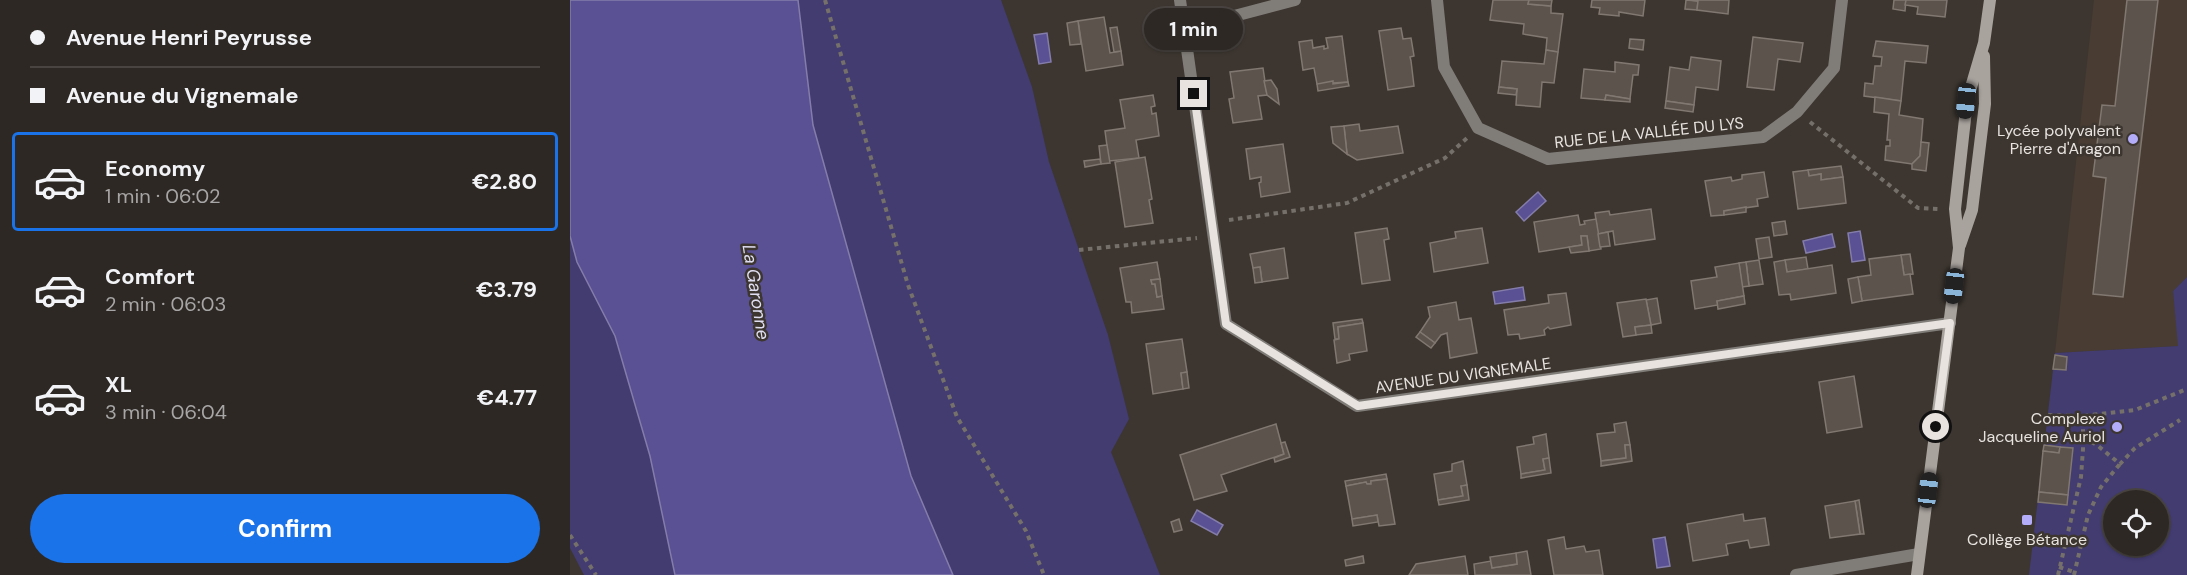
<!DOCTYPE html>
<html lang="en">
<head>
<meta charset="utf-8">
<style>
	:root { --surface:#2e2824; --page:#3a3431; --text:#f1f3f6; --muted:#a7a6a6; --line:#494441; --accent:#1a73e8 }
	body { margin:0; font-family:"DM Sans",sans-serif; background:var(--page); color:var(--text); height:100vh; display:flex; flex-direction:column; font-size:22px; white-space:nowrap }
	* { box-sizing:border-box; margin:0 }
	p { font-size:20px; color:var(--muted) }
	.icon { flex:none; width:33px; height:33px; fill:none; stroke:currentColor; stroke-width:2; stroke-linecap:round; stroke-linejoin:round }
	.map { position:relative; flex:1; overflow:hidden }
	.details { display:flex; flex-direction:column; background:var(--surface); width:570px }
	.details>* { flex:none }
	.top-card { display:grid; align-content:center; height:132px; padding:0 30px; background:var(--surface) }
	.controls { position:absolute; left:1533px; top:490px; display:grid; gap:12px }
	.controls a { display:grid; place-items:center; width:66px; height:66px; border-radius:50%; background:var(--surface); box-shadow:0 2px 4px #0004,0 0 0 2px var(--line); font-size:30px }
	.end { position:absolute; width:27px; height:27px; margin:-14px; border:8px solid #e8e3df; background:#111; box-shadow:0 0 0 3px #111 }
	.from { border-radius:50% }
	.bubble { position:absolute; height:42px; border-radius:21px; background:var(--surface); box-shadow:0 2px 4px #0004,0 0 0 2px var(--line); font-size:20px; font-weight:700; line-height:42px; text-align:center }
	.car { position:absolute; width:18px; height:36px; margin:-18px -9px; border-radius:8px; box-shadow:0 0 4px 2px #0007; background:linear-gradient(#222 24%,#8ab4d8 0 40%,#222 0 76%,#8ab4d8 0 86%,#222 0) }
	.top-card b { display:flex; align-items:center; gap:21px; height:57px; font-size:22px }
	.top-card b+b { border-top:2px solid var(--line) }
	.top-card i { width:15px; height:15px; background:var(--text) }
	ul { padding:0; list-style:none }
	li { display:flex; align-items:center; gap:18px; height:99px; margin:0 12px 9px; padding:0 18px; border:3px solid transparent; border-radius:6px }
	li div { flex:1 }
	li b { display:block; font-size:22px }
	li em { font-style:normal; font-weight:700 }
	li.on { border-color:var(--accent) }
	li>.icon { width:54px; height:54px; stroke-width:1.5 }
	.cta { display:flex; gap:12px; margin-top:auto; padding:12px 30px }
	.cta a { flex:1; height:69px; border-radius:36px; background:var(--accent); color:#fff; font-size:24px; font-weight:700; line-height:69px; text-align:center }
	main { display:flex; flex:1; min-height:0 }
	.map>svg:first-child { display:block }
	.built { fill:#493d33 }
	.green { fill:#423c70; fill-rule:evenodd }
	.water { fill:#595193; stroke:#847daa; stroke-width:1.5 }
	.building { fill:#5b534c; stroke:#817871; stroke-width:1.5 }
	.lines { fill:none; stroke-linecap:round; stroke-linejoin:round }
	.path { stroke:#76706b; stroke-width:4; stroke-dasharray:4.5 4.5; stroke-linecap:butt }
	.street { stroke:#807d79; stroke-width:12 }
	.secondary { stroke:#a9a39e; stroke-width:12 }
	.route { stroke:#e8e3df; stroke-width:8 }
	.poi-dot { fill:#b3adf9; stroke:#3d3630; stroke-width:2 }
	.labels { text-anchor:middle; stroke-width:5; stroke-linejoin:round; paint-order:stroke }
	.poi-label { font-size:16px; fill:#e8e3df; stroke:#3d3630; text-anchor:end }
	.street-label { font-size:16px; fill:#e8e3df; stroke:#3d3630 }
	.water-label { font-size:18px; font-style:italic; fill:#dfdef2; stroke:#3d3630 }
</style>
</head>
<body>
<main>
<section class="details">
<div class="top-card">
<b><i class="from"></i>Avenue Henri Peyrusse</b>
<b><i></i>Avenue du Vignemale</b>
</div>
<ul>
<li class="on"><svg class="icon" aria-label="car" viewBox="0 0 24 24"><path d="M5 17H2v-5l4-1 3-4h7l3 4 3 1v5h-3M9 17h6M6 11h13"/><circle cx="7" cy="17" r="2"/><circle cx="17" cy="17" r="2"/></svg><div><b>Economy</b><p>1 min · 06:02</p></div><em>€2.80</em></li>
<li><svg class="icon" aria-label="car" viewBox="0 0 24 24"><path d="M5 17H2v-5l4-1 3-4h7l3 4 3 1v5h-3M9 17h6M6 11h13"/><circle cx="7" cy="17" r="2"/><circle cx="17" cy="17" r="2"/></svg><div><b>Comfort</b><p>2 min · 06:03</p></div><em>€3.79</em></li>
<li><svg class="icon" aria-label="car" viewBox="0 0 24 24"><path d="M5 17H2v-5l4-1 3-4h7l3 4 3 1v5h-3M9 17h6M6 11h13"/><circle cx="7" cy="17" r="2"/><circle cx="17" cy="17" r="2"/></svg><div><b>XL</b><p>3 min · 06:04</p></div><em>€4.77</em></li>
</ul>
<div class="cta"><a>Confirm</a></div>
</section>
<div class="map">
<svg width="1617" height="575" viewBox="0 0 1617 575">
	<rect width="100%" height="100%" fill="#3d3630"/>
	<path class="built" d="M 1524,0 L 1617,0 L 1617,277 L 1603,291 L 1609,346 L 1485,353 Z"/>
	<g class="green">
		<path d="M 228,0 L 431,0 L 462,87 L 479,162 L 538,335 L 559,419 L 541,452 L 590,575 L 383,575 L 341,476 L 243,125 Z"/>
		<path d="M 0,236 L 7,262 L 45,336 L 80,456 L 105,575 L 14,575 L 0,548 Z"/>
		<path d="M 1617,277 L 1617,575 L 1459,575 L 1485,353 L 1608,346 L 1603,291 ZM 1544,501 L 1588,501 L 1588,546 L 1544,546 Z"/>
	</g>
	<g class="water">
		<path d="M 0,0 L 228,0 L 243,125 L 341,476 L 383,575 L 105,575 L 80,456 L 45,336 L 7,262 L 0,236 Z"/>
		<path d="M 477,33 L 481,62 L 469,64 L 464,35 Z"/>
		<path d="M 968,192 L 976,201 L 954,221 L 946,212 Z"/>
		<path d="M 1290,231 L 1295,260 L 1282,262 L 1278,233 Z"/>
		<path d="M 1262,234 L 1265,247 L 1236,253 L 1233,241 Z"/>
		<path d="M 953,287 L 955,300 L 925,304 L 923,292 Z"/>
		<path d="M 627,510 L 653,525 L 647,535 L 621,521 Z"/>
		<path d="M 1095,537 L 1100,566 L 1087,568 L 1083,539 Z"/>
	</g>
	<g class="building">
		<path d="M 923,0 L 959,0 L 958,4 L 981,6 L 981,13 L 993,14 L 988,52 L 976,50 L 977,38 L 953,34 L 954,24 L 920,20 Z"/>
		<path d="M 959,0 L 982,0 L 981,6 L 958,4 Z"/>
		<path d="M 1022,0 L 1075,0 L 1073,16 L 1049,12 L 1049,16 L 1029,14 L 1030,8 L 1021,7 Z"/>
		<path d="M 1116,0 L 1128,1 L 1127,10 L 1115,9 Z"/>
		<path d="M 1119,0 L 1159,0 L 1158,14 L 1127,10 L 1128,1 Z"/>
		<path d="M 1324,0 L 1336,0 L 1335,11 L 1323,9 Z"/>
		<path d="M 1336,0 L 1377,0 L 1375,17 L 1347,14 L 1348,7 L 1335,5 Z"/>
		<path d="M 1557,0 L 1588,0 L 1553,297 L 1523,294 L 1536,178 L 1523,176 L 1532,105 L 1545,106 Z"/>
		<path d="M 534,17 L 540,53 L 551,51 L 553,65 L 516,71 L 508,21 Z"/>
		<path d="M 508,21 L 511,44 L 500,45 L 497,23 Z"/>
		<path d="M 547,27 L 551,51 L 544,52 L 540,28 Z"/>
		<path d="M 831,28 L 833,39 L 841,38 L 844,56 L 840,57 L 841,61 L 844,86 L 818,90 L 809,31 Z"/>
		<path d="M 772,36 L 778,82 L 747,84 L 744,68 L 733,70 L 729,42 L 742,40 L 743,48 L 754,46 L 754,49 L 758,48 L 756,38 Z"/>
		<path d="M 1183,37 L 1233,43 L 1230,62 L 1208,59 L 1204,90 L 1177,87 Z"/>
		<path d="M 1060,39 L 1074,40 L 1073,50 L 1059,48 Z"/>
		<path d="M 1306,41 L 1358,46 L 1356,63 L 1335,61 L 1331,101 L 1294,96 L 1295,83 L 1303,84 L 1305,66 L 1311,66 L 1312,57 L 1303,56 Z"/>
		<path d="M 976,50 L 988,52 L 984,83 L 972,82 L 970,107 L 946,105 L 947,89 L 929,87 L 932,61 L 974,64 Z"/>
		<path d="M 1121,57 L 1151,61 L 1148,90 L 1126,87 L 1124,105 L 1096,101 L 1100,67 L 1119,70 Z"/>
		<path d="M 1045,62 L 1069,65 L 1068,75 L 1063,75 L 1060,99 L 1036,95 L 1035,100 L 1011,98 L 1014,69 L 1045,72 Z"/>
		<path d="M 693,68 L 697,95 L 688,96 L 692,119 L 663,123 L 659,99 L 664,98 L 660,72 Z"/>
		<path d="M 701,80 L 707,89 L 709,104 L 697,95 L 694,81 Z"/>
		<path d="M 763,81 L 763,84 L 778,82 L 779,86 L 748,91 L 747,84 Z"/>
		<path d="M 929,87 L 947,89 L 946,95 L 928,93 Z"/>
		<path d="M 583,95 L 585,106 L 581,107 L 582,114 L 586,113 L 589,136 L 566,140 L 569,158 L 539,161 L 535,131 L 555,128 L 550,100 Z"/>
		<path d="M 1036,95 L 1060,99 L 1060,102 L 1035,100 Z"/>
		<path d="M 1305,97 L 1331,101 L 1329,115 L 1353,119 L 1350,156 L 1342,164 L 1315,160 L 1316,146 L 1320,146 L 1320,140 L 1317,140 L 1319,114 L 1304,112 Z"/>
		<path d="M 1096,101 L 1124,105 L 1123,112 L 1095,108 Z"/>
		<path d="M 789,124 L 790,131 L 828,126 L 833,153 L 787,160 L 777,154 L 774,126 Z"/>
		<path d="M 774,126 L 777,154 L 763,143 L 761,127 Z"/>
		<path d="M 1351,142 L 1359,143 L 1356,171 L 1342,169 L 1342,164 L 1350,156 Z"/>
		<path d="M 713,144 L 720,192 L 691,197 L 689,183 L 691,182 L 691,177 L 680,179 L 676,149 Z"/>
		<path d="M 537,145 L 540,163 L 531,164 L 529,146 Z"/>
		<path d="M 575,157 L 582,199 L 579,200 L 583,223 L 555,227 L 545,162 Z"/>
		<path d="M 530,159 L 531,164 L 515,167 L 514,161 Z"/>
		<path d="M 1271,166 L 1273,177 L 1251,180 L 1251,174 L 1239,176 L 1238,170 Z"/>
		<path d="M 1238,170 L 1239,176 L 1251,174 L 1251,180 L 1273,177 L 1276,203 L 1228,209 L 1223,172 Z"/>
		<path d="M 1194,172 L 1198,197 L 1187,199 L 1188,206 L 1154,211 L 1154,215 L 1141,216 L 1135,181 L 1161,177 L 1162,181 L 1172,179 L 1172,175 Z"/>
		<path d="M 1176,207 L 1176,212 L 1154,215 L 1154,211 Z"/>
		<path d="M 1081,209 L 1085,239 L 1045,245 L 1043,231 L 1028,234 L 1025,213 L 1039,211 L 1040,215 Z"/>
		<path d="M 1008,215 L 1010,225 L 1015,224 L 1014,221 L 1026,219 L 1031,249 L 1019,251 L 1017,236 L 1011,236 L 1012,245 L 969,252 L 964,222 Z"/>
		<path d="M 1215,221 L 1217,234 L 1204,236 L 1202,223 Z"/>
		<path d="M 817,228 L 819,239 L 814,240 L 820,280 L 792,284 L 785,233 Z"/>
		<path d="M 912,228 L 918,263 L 864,272 L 860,243 L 886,238 L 885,232 Z"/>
		<path d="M 1038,232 L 1040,246 L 1030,247 L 1028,234 Z"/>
		<path d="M 1011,236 L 1017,236 L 1019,251 L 1001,253 L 999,247 L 1012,245 Z"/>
		<path d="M 1199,237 L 1202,257 L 1189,259 L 1186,239 Z"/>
		<path d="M 714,248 L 718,278 L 692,282 L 690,267 L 683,268 L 680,254 Z"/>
		<path d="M 1340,254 L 1343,274 L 1334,275 L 1331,255 Z"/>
		<path d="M 1331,255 L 1334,275 L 1340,274 L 1343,294 L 1292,301 L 1288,277 L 1301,275 L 1299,259 Z"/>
		<path d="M 1236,257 L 1238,269 L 1217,272 L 1215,260 Z"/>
		<path d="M 1189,260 L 1193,284 L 1179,286 L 1176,262 Z"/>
		<path d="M 1215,260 L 1217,272 L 1262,265 L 1266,293 L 1221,300 L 1220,294 L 1209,295 L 1204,262 Z"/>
		<path d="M 587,262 L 590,279 L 581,280 L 582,284 L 585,284 L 587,297 L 592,296 L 594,309 L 562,313 L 561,302 L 556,302 L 550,268 Z"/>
		<path d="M 1176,262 L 1179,286 L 1172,287 L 1169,263 Z"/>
		<path d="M 1169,263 L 1174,296 L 1147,301 L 1148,305 L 1125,309 L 1121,281 L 1147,277 L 1145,267 Z"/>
		<path d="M 690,267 L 692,282 L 685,283 L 683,268 Z"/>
		<path d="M 1288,277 L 1292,301 L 1282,303 L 1278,279 Z"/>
		<path d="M 590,279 L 592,296 L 587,297 L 585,284 L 582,284 L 581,280 Z"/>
		<path d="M 996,293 L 1001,325 L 980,329 L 978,327 L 974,330 L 975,335 L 950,339 L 949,334 L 938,335 L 934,310 L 979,303 L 978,295 Z"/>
		<path d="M 1174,296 L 1175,304 L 1148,309 L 1147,301 Z"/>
		<path d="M 1087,298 L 1091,323 L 1081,325 L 1076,300 Z"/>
		<path d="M 1076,299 L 1081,325 L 1065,327 L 1066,335 L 1053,337 L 1047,303 Z"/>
		<path d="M 886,302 L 889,320 L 901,318 L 907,353 L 880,358 L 877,333 L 871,335 L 865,343 L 850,332 L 860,317 L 858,307 Z"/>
		<path d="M 792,319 L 793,323 L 768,327 L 769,339 L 765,339 L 763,323 Z"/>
		<path d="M 793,323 L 797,351 L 779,354 L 780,360 L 767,363 L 764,340 L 769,339 L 768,327 Z"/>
		<path d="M 1081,325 L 1082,333 L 1066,335 L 1065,327 Z"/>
		<path d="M 850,332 L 865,343 L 861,348 L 846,337 Z"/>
		<path d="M 612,339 L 617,372 L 611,373 L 613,389 L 583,394 L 576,344 Z"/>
		<path d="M 1485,355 L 1497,357 L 1496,370 L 1483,369 Z"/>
		<path d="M 617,372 L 619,388 L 613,389 L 611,373 Z"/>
		<path d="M 1284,376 L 1292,427 L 1257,433 L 1249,382 Z"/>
		<path d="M 1056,422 L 1060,445 L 1055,445 L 1056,458 L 1031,461 L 1027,434 L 1045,432 L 1044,424 Z"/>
		<path d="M 706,424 L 714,454 L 651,475 L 657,491 L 624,500 L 610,455 Z"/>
		<path d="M 976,434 L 979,458 L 973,459 L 975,470 L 951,474 L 947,447 L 964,444 L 963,437 Z"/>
		<path d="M 715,442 L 720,457 L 705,462 L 704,458 L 714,454 L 711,443 Z"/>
		<path d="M 1055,445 L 1060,445 L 1062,461 L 1031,466 L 1031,461 L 1056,458 Z"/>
		<path d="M 1474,445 L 1490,447 L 1489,453 L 1473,451 Z"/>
		<path d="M 1490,447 L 1503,448 L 1498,495 L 1469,492 L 1473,451 L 1489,453 Z"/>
		<path d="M 979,458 L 981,473 L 951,478 L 951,474 L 975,470 L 973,459 Z"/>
		<path d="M 893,461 L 897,485 L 891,486 L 893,496 L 868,500 L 864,474 L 882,471 L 882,464 Z"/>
		<path d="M 816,474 L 817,479 L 801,481 L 801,484 L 797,484 L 796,482 L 776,486 L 775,481 Z"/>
		<path d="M 817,479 L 825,524 L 809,526 L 807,515 L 782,519 L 776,486 L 796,482 L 797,484 L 801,484 L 801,481 Z"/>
		<path d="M 897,485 L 899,500 L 869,505 L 868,500 L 893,496 L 891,486 Z"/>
		<path d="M 1469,492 L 1498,495 L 1497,505 L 1468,502 Z"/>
		<path d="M 1289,500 L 1294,534 L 1290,534 L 1287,514 L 1285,501 Z"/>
		<path d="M 1285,501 L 1290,534 L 1260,538 L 1255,506 Z"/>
		<path d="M 1173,514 L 1174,521 L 1195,518 L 1199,545 L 1180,548 L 1178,540 L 1156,544 L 1158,555 L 1123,561 L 1117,524 Z"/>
		<path d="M 807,515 L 808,522 L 783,526 L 782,519 Z"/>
		<path d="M 609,519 L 612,530 L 604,532 L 601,522 Z"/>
		<path d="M 994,537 L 996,549 L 1014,546 L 1016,552 L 1029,550 L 1033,575 L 984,575 L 978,540 Z"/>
		<path d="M 957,551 L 961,575 L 905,575 L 904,564 L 921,561 L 922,568 L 947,564 L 946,553 Z"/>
		<path d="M 946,553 L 947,564 L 922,568 L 920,557 Z"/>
		<path d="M 793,556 L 794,563 L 776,566 L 775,560 Z"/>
		<path d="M 895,556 L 898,575 L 839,575 L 846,564 Z"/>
	</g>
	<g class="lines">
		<g class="path">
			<path d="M 255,0 L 338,285 L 387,417 L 456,531 L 474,575"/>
			<path d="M 1240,122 L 1348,208 L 1370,209"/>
			<path d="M 659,220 L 777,203 L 875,158 L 897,138"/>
			<path d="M 509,250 L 627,238"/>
			<path d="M 1478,415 L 1513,416 L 1565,410 L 1617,389"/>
			<path d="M 1513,438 L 1527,445 L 1550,464 L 1565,448 L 1610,420"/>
			<path d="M 0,535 L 26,575"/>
			<path d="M 1489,567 L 1504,572"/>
			<path d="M 1488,575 L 1511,477 L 1513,449 L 1513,416"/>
			<path d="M 1504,575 L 1518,515 L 1531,487 L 1550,464"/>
		</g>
		<g class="street">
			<path d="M 610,0 L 656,324 L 787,406 L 1380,323"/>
			<path d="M 867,0 L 874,67 L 908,128 L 978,159 L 1193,137 L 1227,112 L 1264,68 L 1272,0"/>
			<path d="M 615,29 L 725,0"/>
			<path d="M 1226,575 L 1349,554"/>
		</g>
		<g class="secondary">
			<path d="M 1390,245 L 1402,210 L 1415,104 L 1414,56"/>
			<path d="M 1347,575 L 1389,248 L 1385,209 L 1397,101 L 1414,43 L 1420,0"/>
		</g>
	</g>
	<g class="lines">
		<path class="route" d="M 624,94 L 656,324 L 788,406 L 1380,323 L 1366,427"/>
	</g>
	<g class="poi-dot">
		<circle cx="1563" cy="139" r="6"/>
		<circle cx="1547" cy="427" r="6"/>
		<rect x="1451" y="514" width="12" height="12" rx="3"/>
	</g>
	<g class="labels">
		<g class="poi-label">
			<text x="1551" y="136">Lycée polyvalent<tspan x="1551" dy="18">Pierre d'Aragon</tspan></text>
			<text x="1535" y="424">Complexe<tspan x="1535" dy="18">Jacqueline Auriol</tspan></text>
			<text x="1457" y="545" text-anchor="middle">Collège Bétance</text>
		</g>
		<g class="street-label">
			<text transform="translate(1079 132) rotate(-6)" y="6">RUE DE LA VALLÉE DU LYS</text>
			<text transform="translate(893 375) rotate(-8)" y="6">AVENUE DU VIGNEMALE</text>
		</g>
		<g class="water-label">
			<text transform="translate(186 292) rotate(81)" y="6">La Garonne</text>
		</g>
	</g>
</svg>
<div class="controls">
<a><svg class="icon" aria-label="locate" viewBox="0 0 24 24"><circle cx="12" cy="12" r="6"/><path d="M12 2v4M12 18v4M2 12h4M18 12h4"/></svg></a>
</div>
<i class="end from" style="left:1366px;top:427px"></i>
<i class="end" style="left:624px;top:94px"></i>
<div class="bubble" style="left:574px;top:8px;width:99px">1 min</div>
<i class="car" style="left:1396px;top:101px;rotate:186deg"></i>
<i class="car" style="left:1384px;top:286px;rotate:187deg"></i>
<i class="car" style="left:1358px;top:490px;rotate:7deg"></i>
</div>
</main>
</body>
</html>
